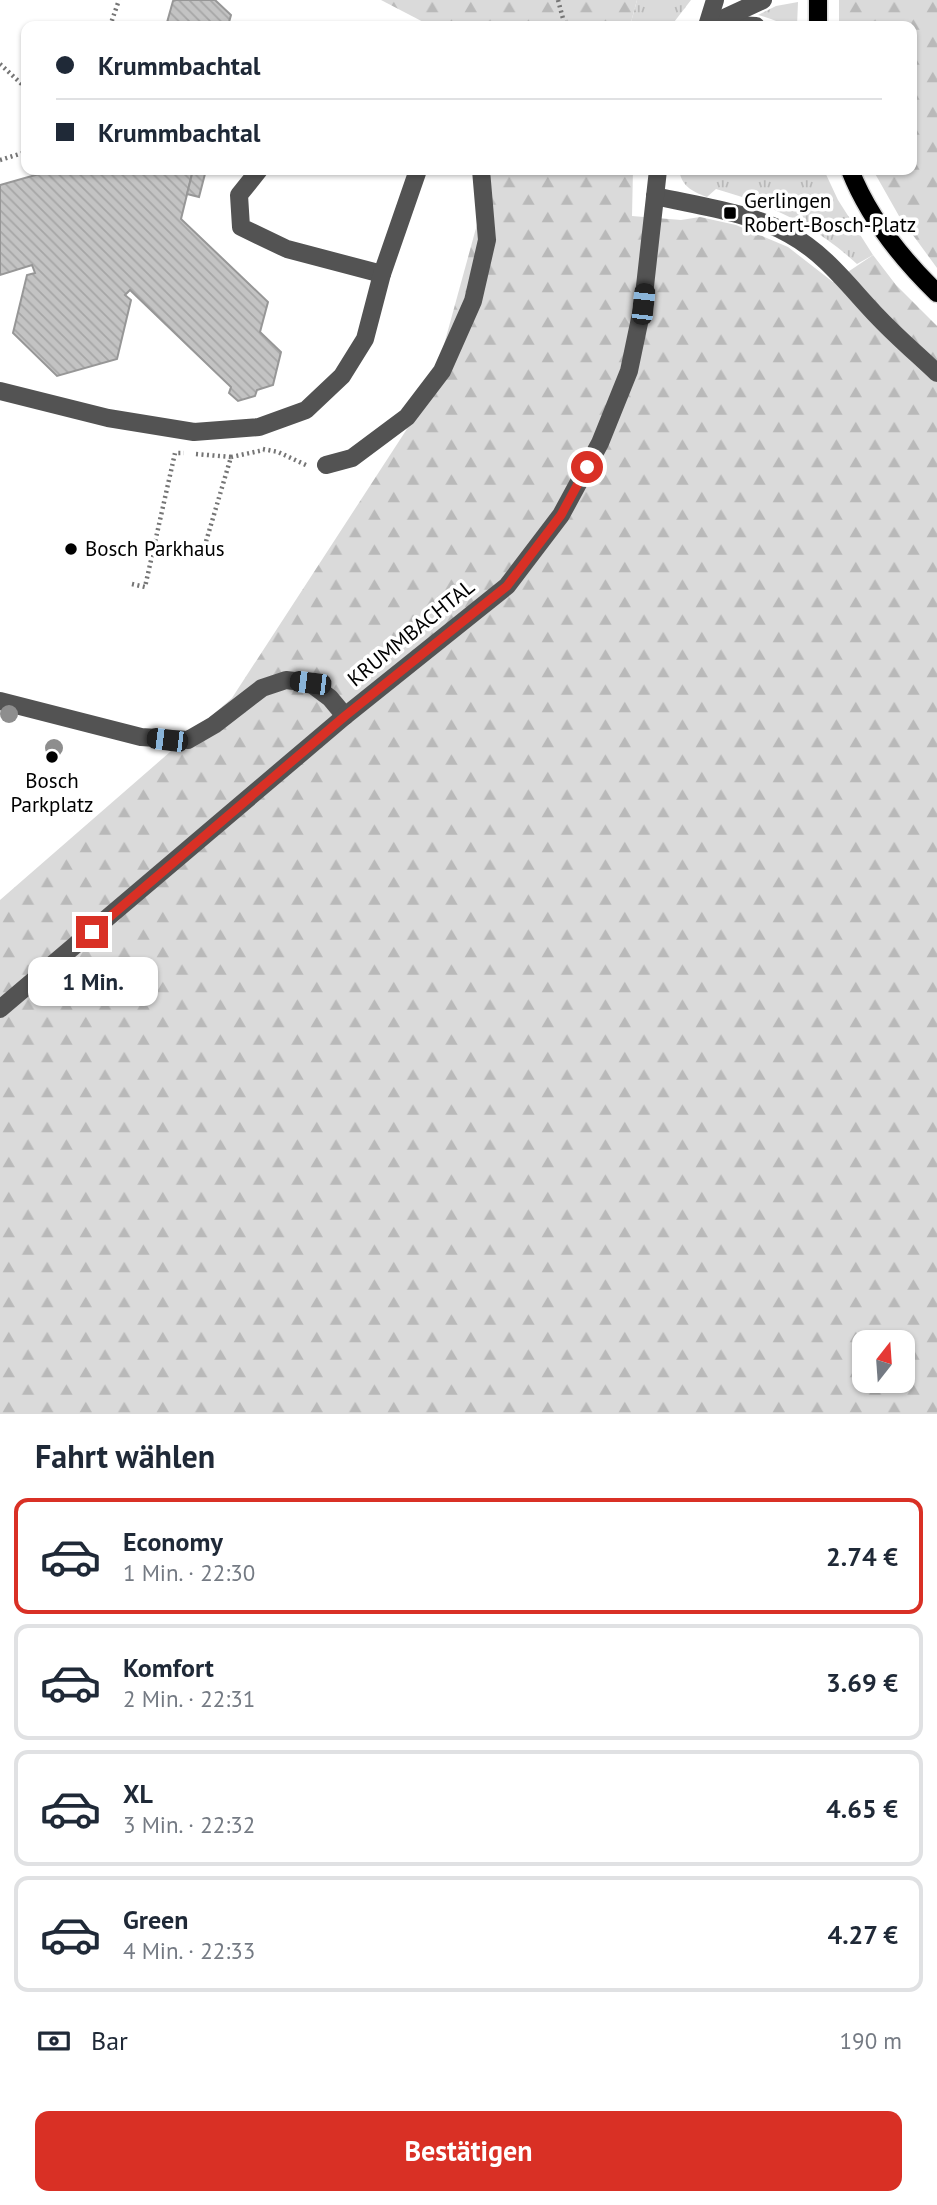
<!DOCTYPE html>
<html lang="de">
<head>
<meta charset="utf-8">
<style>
	:root { --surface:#fff; --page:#f2f2f3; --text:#1f2937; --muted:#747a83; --line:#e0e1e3; --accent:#d93025 }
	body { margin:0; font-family:"PT Sans",sans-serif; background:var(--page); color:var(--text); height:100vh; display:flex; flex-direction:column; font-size:26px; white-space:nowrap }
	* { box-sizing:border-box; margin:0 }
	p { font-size:23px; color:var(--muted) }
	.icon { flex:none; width:38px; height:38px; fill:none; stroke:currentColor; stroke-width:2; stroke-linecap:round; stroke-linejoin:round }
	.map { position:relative; height:1414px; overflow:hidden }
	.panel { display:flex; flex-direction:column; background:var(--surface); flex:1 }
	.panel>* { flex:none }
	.banner { position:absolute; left:21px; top:21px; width:896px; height:154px; border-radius:14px; box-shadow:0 2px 5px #0004; display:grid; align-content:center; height:154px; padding:0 35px; background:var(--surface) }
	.needle { width:46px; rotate:17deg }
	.buttons { position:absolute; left:852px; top:1330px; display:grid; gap:14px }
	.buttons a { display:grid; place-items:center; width:63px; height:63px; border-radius:14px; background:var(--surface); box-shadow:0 2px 5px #0004; font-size:35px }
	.end { position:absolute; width:32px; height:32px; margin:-16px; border:9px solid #d93025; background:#fff; box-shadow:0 0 0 4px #fff }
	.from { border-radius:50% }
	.bubble { position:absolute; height:49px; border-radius:14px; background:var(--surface); box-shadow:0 2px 5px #0004; font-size:23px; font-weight:700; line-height:49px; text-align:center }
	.car { position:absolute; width:21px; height:42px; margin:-21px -10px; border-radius:9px; box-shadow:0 0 5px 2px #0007; background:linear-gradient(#222 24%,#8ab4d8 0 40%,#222 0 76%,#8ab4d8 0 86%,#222 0) }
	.banner b { display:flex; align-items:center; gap:24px; height:66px; font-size:26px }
	.banner b+b { border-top:2px solid var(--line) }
	.banner i { width:18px; height:18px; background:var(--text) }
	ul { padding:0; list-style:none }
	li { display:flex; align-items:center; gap:21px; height:116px; margin:0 14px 10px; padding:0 21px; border:4px solid var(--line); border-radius:14px }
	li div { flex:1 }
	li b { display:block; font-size:26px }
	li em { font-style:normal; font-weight:700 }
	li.current { border-color:var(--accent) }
	li>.icon { width:63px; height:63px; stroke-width:1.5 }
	h2 { padding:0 35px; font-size:32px; line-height:84px }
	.pay { display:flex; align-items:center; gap:18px; height:77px; padding:0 35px; font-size:26px }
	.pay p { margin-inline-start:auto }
	.primary-button { display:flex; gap:14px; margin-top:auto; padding:14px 35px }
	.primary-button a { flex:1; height:80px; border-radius:14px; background:var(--accent); color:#fff; font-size:28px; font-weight:700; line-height:80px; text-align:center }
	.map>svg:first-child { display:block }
	.grass { fill:url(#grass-tufts) }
	.forest { fill:url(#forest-firs); fill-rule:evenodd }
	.building { fill:url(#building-back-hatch); stroke:#979797; stroke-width:2 }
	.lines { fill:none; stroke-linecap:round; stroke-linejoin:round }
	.major-casing { stroke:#dbdbdb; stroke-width:21 }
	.path { stroke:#757575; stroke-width:4.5; stroke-dasharray:2 3.5; stroke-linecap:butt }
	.minor { stroke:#535353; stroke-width:18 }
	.major { stroke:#000; stroke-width:18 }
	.tree { fill:#8e8e8e }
	.route { stroke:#d93025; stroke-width:9 }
	.poi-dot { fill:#000; stroke:#fff; stroke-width:2.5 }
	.labels { text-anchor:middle; stroke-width:7; stroke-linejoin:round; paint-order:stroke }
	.poi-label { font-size:21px; fill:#000; stroke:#fff; text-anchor:start }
	.street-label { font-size:21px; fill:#000; stroke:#fff }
</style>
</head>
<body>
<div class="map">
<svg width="937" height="1414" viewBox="0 0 937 1414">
	<defs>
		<pattern id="grass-tufts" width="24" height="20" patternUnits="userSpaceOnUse" patternTransform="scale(1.75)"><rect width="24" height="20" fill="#dadada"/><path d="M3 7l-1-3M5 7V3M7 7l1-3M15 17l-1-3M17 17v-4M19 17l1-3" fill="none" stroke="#b9b9b9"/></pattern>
		<pattern id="forest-firs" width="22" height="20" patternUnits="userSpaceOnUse" patternTransform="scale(1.75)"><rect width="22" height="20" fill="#dadada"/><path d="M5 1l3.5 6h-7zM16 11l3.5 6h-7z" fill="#b9b9b9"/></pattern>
		<pattern id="building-back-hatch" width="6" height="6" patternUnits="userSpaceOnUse" patternTransform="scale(1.75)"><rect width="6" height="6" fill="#c3c3c3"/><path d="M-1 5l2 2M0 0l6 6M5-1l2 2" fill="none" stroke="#a6a6a6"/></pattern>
	</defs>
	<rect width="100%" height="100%" fill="#fff"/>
	<g class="grass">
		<path d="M 637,0 L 691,0 L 671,26 L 630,26 Z"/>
		<path d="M 798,2 L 797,26 C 785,26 771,18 758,15 L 776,6 Z"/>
		<path d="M 679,170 L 824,170 L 838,200 L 873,255 L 857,264 C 816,226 769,204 716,189 L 707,197 C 691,191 682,186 679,170 Z"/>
	</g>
	<g class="forest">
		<path d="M 381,0 L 637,0 L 630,26 L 431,26 Z"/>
		<path d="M 839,0 L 937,0 L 937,268 L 899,216 L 873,170 L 912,170 L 912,26 L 839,26 Z"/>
		<path d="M 492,170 L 633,170 L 632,216 L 681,220 L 700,217 L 736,225 L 788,247 L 833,282 L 873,255 L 896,285 L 937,326 L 937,1414 L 0,1414 L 0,900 L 232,698 L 431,392 ZM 864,1342 L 903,1342 L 903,1381 L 864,1381 Z"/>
	</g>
	<g class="building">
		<path d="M 176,0 L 215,0 L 231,15 L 228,26 L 166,26 L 173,1 Z"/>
		<path d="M 53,170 L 193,170 L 181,219 L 268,302 L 260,332 L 281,352 L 273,385 L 257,390 L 255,396 L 238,401 L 229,393 L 231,387 L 130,290 L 125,295 L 131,300 L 117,359 L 57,376 L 13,333 L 27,275 L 35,273 L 32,265 L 0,275 L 0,185 Z"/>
		<path d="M 193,170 L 206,170 L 199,197 L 187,194 Z"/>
	</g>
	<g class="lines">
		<g class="major-casing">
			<g id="major">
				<path d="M 818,0 L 818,26"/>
				<path d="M 850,170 C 868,216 901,258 937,293"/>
			</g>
		</g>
		<g class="path">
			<path d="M 558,0 L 565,26"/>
			<path d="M 110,26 L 119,0"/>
			<path d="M 0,64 L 26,88"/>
			<path d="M 0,160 L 26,152"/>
			<path d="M 263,449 L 278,452 L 306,465"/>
			<path d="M 196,454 L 231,457"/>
			<path d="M 187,548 L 205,545 L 231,457 L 264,450"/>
			<path d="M 132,584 L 145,587 L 175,453 L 184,453"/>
		</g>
		<g class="minor">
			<path d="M 719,24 L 756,26"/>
			<path d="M 707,26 L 763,0"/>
			<path d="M 707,26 L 715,0"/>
			<path d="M 259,170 L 239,195 L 241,227 L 287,249 L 382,274"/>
			<path d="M 655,196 C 699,206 749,212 789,234 C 826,254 850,288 879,318 C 897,337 918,355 937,373"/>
			<path d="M 0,391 L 108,418 L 194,432 L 259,427 L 306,410 L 342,376 L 365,339 L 382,274 L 418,170"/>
			<path d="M 326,465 L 352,458 L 407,417 L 442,371 L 473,301 L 487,240 L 481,170"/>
			<path d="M 0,701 L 141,737 L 188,740 L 214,725 L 262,688 L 286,680 L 310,683 L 330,698 L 345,716"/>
			<path d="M 0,1009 L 345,716 L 507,586 L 561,515 L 600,443 L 629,371 L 643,304 L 658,170"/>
		</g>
		<use href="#major" class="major"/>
	</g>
	<g class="tree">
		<circle cx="9" cy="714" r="9"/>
		<circle cx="54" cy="748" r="9"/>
	</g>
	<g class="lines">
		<path class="route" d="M 92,932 L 345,716 L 507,586 L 561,515 L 587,467"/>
	</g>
	<g class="poi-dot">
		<rect x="723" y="206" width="14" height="14" rx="3.5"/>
		<circle cx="71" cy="549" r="7"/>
		<circle cx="52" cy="757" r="7"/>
	</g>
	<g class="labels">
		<g class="poi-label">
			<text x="744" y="208">Gerlingen<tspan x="744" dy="24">Robert-Bosch-Platz</tspan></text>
			<text x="85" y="556">Bosch Parkhaus</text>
			<text x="52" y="788" text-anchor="middle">Bosch<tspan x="52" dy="24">Parkplatz</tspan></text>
		</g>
		<g class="street-label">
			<text transform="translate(411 633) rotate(-39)" y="7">KRUMMBACHTAL</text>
		</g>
	</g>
</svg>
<div class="buttons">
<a><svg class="needle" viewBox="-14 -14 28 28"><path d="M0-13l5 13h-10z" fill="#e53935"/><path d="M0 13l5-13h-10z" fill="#747a83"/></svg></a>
</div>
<i class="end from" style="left:587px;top:467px"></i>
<i class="end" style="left:92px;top:932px"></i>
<div class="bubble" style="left:28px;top:957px;width:130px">1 Min.</div>
<i class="car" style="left:643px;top:304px;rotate:6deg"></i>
<i class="car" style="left:310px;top:683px;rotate:277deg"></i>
<i class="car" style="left:167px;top:740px;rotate:277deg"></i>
<div class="banner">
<b><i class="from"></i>Krummbachtal</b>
<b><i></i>Krummbachtal</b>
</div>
</div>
<section class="panel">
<h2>Fahrt wählen</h2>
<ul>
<li class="current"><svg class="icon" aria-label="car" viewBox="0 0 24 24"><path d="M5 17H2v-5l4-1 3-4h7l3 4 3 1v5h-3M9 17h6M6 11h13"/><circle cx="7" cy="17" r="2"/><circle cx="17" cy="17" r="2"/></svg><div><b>Economy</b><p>1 Min. · 22:30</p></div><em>2.74 €</em></li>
<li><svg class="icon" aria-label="car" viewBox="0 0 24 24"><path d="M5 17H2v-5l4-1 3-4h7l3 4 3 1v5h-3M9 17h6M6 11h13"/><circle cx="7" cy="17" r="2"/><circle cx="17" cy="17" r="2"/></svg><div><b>Komfort</b><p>2 Min. · 22:31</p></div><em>3.69 €</em></li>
<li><svg class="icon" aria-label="car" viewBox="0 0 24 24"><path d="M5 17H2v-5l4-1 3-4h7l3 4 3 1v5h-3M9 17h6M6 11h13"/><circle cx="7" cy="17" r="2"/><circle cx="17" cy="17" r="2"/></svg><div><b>XL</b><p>3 Min. · 22:32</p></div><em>4.65 €</em></li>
<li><svg class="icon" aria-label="car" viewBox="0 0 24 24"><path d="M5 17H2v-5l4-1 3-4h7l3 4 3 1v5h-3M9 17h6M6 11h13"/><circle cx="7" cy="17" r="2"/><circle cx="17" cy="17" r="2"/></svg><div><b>Green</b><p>4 Min. · 22:33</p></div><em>4.27 €</em></li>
</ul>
<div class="pay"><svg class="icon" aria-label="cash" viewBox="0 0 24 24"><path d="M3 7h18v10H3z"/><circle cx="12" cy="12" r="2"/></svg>Bar<p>190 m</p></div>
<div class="primary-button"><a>Bestätigen</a></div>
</section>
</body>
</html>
